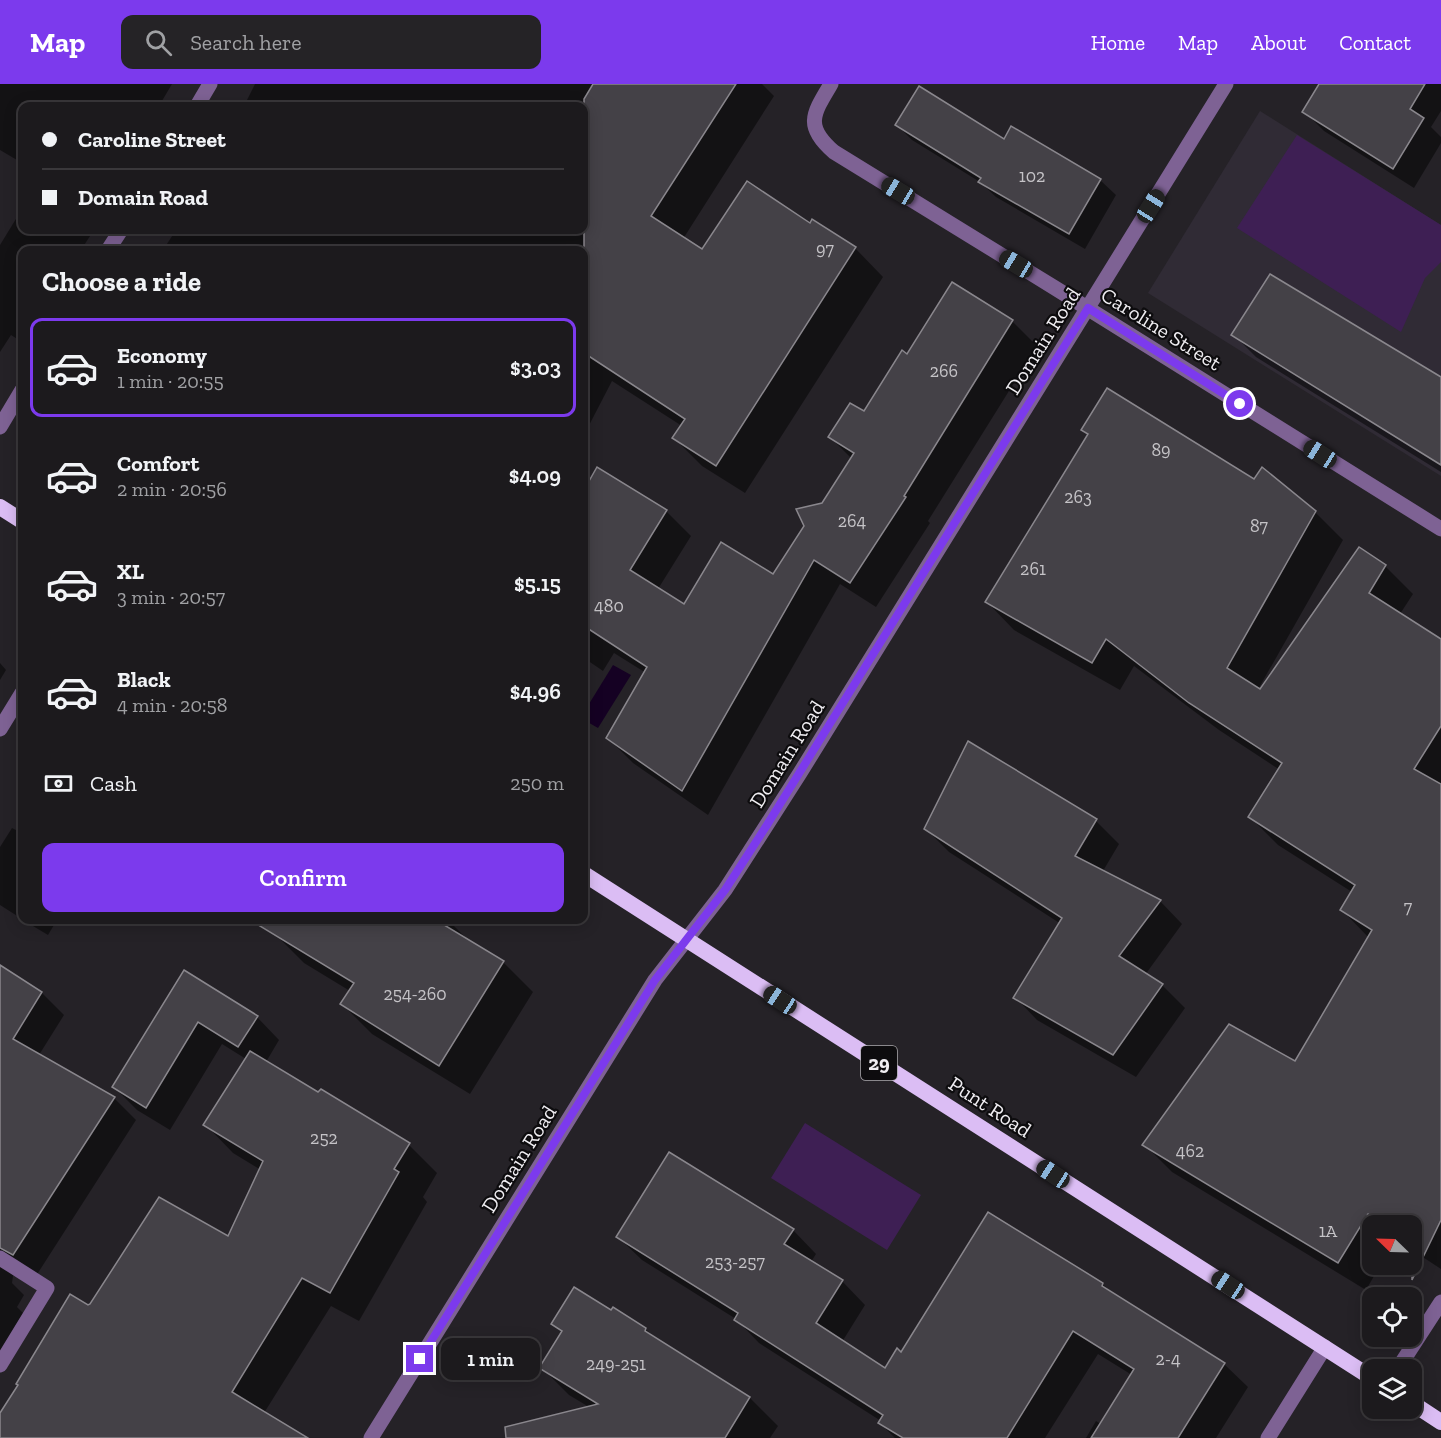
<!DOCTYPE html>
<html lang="en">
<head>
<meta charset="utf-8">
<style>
	:root { --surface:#1c1a1d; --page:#252326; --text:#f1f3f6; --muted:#a0a1a4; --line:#3a383b; --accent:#7c3aed }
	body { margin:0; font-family:"Zilla Slab",serif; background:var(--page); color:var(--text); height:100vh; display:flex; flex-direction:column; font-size:22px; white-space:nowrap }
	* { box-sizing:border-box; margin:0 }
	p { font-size:20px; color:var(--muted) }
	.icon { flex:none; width:33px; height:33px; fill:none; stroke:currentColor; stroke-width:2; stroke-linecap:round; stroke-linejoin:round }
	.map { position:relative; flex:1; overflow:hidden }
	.sheet { position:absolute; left:18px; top:162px; width:570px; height:678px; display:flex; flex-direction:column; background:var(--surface); border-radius:12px; box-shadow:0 3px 15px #0003,0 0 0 2px var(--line) }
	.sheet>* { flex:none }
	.banner { position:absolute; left:18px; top:18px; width:570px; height:132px; border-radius:12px; box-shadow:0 3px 15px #0003,0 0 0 2px var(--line); display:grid; align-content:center; height:132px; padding:0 24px; background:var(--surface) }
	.needle { width:39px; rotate:293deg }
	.buttons { position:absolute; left:1362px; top:1131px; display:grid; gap:12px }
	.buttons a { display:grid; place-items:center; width:60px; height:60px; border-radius:12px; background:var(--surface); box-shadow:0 3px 15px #0003,0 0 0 2px var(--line); font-size:30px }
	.end { position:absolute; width:27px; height:27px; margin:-14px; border:8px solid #7c3aed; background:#fff; box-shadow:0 0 0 3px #fff }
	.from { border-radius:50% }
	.bubble { position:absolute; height:42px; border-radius:12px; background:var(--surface); box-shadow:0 3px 15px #0003,0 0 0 2px var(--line); font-size:20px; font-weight:600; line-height:42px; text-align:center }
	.car { position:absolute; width:18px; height:36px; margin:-18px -9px; border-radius:8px; box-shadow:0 0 4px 2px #0007; background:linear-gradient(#222 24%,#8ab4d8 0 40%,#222 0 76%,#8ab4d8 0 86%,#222 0) }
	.banner b { display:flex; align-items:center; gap:21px; height:57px; font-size:22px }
	.banner b+b { border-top:2px solid var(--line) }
	.banner i { width:15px; height:15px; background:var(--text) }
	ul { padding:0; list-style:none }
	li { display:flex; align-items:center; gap:18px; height:99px; margin:0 12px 9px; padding:0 12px; border:3px solid transparent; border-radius:12px }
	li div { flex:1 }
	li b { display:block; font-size:22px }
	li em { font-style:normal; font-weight:600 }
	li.active { border-color:var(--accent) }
	li>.icon { width:54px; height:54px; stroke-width:1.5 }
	h2 { padding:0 24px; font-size:27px; line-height:72px }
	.pay { display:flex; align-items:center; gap:15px; height:66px; padding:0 24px; font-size:22px }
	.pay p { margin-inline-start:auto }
	.primary-button { display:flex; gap:12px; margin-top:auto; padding:12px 24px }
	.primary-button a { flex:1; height:69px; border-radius:12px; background:var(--accent); color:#fff; font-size:24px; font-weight:600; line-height:69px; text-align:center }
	header { display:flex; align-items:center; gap:36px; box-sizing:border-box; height:84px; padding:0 30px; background:var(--accent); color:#fff }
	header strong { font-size:28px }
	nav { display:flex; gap:33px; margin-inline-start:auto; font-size:21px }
	.search { width:420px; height:54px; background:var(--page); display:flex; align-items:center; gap:15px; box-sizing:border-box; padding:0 21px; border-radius:12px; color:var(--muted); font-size:22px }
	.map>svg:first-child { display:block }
	.built { fill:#302b35 }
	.green { fill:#3e1f54 }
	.water { fill:#150123 }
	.shadow { fill:#0007 }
	.building { fill:#444147; stroke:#8a878d; stroke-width:1.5 }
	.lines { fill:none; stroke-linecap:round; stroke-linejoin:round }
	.service { stroke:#7e6294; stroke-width:15 }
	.minor { stroke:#7e6294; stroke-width:15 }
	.tertiary { stroke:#7e6294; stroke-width:15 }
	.trunk { stroke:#dbbdf4; stroke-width:16 }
	.route { stroke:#7c3aed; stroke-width:8 }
	.labels { text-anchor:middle; stroke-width:4.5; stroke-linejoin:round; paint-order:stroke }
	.number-label { font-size:18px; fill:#c5c3c7 }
	.shield { fill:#0d0c0e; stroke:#acaaae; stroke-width:1.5 }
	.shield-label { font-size:20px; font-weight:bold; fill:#f0eef2 }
	.street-label { font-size:21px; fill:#f0eef2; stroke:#0d0c0e }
</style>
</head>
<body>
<header>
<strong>Map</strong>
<div class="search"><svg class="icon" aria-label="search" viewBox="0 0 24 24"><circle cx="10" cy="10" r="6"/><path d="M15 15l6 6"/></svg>Search here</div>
<nav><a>Home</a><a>Map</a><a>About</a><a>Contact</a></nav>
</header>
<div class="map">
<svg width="1441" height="1354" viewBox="0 0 1441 1354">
	<rect width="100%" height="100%" fill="#252227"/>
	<path class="built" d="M 1260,27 L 1441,141 L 1441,392 L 1148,209 Z"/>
	<g class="green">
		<path d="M 1297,51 L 1441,141 L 1441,178 L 1425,194 L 1401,248 L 1237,144 Z"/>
		<path d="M 805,1039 L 921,1111 L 887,1166 L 771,1094 Z"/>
	</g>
	<path class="water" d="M 613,581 L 631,591 L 598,644 L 584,636 L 584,628 Z"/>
	<g class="shadow">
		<path d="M 0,0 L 172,0 L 159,22 L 22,22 L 22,79 L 0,66 Z"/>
		<path d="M 255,0 L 762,0 L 774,12 L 683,155 L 703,167 L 811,141 L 855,164 L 883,193 L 745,409 L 702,382 L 674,354 L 682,342 L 612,297 L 584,351 L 584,166 L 163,166 L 176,146 L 584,146 L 584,22 L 244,22 Z"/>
		<path d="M 1321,0 L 1441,0 L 1441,27 L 1431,43 L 1441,53 L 1441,59 L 1414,104 L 1324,47 L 1304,27 Z"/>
		<path d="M 897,41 L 1004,57 L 1012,44 L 1100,96 L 1116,111 L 1085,165 L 996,113 L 980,98 L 912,56 Z"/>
		<path d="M 22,125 L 22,146 L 88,146 L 92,149 L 81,166 L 22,166 L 22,258 L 11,251 L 0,268 L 0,161 Z"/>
		<path d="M 1012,237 L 1037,262 L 928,437 L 930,439 L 876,523 L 840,500 L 708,731 L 633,679 L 608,654 L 646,589 L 614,569 L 603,587 L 584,574 L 584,408 L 598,385 L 666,427 L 691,452 L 658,505 L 685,522 L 774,492 L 852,375 L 830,353 L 864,329 L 907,272 Z"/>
		<path d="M 1233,250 L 1441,295 L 1441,388 L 1256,273 Z"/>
		<path d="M 1262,385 L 1315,428 L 1343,456 L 1256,609 L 1258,610 L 1359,465 L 1385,482 L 1413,510 L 1400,530 L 1441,556 L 1441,1185 L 1412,1166 L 1412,1142 L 1372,1142 L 1372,1180 L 1381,1180 L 1366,1206 L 1172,1088 L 1144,1060 L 1296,979 L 1369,854 L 1342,826 L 1352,808 L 1278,761 L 1250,733 L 1280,686 L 1219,646 L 1134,582 L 1120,606 L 1014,546 L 987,518 L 1255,397 Z"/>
		<path d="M 0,579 L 6,586 L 0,596 Z"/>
		<path d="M 969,659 L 1096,737 L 1119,760 L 1103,787 L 1160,817 L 1182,840 L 1145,891 L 1162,901 L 1185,924 L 1136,993 L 1037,936 L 1015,913 L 1061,840 L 949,768 L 926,745 Z"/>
		<path d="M 22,736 L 22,835 L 0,821 L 0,763 L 12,744 L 16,746 Z"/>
		<path d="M 23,836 L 57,836 L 48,851 Z"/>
		<path d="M 283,836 L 444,836 L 453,841 L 470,858 L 503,878 L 533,908 L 470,1010 L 372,950 L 342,920 L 350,907 L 304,879 L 274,849 Z"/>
		<path d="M 0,883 L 42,909 L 64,931 L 39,971 L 114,1014 L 136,1036 L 36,1192 L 19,1187 L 13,1192 L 12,1199 L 24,1211 L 17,1223 L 23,1229 L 0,1267 Z"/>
		<path d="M 184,888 L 257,933 L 279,956 L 266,978 L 409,1061 L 437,1089 L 423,1113 L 427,1118 L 359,1237 L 331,1222 L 264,1329 L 298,1354 L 0,1354 L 0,1331 L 88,1223 L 228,1155 L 261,1086 L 233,1069 L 205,1040 L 246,975 L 222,960 L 170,1046 L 137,1026 L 114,1003 Z"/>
		<path d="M 793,1146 L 816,1170 L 811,1178 L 842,1197 L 865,1221 L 842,1258 L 886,1286 L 902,1270 L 1103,1200 L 1112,1210 L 1224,1280 L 1248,1303 L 1216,1354 L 1086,1354 L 1096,1337 L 1101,1340 L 1132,1291 L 1098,1270 L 1045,1354 L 895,1354 L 880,1339 L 881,1337 L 759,1259 L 736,1235 L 642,1176 L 618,1153 Z"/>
		<path d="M 611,1228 L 646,1245 L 655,1255 L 750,1314 L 778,1342 L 770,1354 L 534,1354 L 589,1323 L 569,1311 L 541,1283 L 562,1249 L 553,1240 Z"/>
	</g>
	<g class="building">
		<path d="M 593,0 L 736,0 L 651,132 L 702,165 L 747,97 L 810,139 L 812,135 L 856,163 L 716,382 L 672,354 L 685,335 L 584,269 L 584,15 Z"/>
		<path d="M 1319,0 L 1425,0 L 1410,25 L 1424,34 L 1393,85 L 1302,28 Z"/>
		<path d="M 919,2 L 1004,55 L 1011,42 L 1101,95 L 1069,150 L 978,98 L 981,94 L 895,41 Z"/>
		<path d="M 1270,190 L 1441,293 L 1441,381 L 1231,251 Z"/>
		<path d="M 952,198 L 1013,236 L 904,412 L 906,413 L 850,499 L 814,476 L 682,707 L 606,654 L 647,583 L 584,542 L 584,406 L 597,383 L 667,426 L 630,486 L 684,520 L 721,458 L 773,490 L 804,442 L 796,425 L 822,419 L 854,369 L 828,353 L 850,319 L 864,327 L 902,266 L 907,270 Z"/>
		<path d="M 1107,304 L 1254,395 L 1262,383 L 1316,427 L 1227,584 L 1260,605 L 1359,463 L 1386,481 L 1369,509 L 1441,555 L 1441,642 L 1414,685 L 1441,700 L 1441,1136 L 1412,1196 L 1412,1142 L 1387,1142 L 1368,1130 L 1338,1179 L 1142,1061 L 1229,940 L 1295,977 L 1372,846 L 1340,826 L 1355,801 L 1248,733 L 1282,679 L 1189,619 L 1106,555 L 1092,579 L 985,518 L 1088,350 L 1081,346 Z"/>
		<path d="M 968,657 L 1097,735 L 1075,772 L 1161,816 L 1119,872 L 1163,900 L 1113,971 L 1013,914 L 1062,834 L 924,745 Z"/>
		<path d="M 250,836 L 436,836 L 504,877 L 439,982 L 340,920 L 354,899 Z"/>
		<path d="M 0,881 L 42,908 L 13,955 L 115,1013 L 13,1171 L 0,1164 Z"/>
		<path d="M 184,886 L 258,932 L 238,963 L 198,938 L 146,1024 L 112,1003 Z"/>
		<path d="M 250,967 L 318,1008 L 321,1005 L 410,1059 L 394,1085 L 399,1088 L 330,1209 L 302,1194 L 232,1308 L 308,1354 L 0,1354 L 0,1329 L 18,1301 L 16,1300 L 70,1210 L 88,1221 L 90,1220 L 159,1113 L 228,1152 L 263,1077 L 203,1041 Z"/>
		<path d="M 669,1068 L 794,1145 L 784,1160 L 843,1196 L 816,1239 L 885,1284 L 897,1264 L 901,1268 L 988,1128 L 1103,1199 L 1102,1202 L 1225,1279 L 1178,1354 L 1091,1354 L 1134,1285 L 1073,1247 L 1007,1354 L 903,1354 L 878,1339 L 883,1331 L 734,1236 L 738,1229 L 616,1153 Z"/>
		<path d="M 574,1203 L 611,1226 L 613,1223 L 646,1244 L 645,1247 L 750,1313 L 725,1354 L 506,1354 L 505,1343 L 598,1320 L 539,1284 L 562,1247 L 551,1240 Z"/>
	</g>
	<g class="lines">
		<path class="service" d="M 0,1174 L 47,1204 L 0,1281"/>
		<g class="minor">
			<path d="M 831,0 C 813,30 804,42 834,68 L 1055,204 L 1441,445"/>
			<path d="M 197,22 L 210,0"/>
			<path d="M 108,166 L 121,146"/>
			<path d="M 0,343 L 22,306"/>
			<path d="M 0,645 L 22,609"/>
			<path d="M 1397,1286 L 1441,1218"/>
			<path d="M 1268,1354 L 1325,1263"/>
		</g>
		<path class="tertiary" d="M 371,1354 L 655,896 L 725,806 L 800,689 L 1226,0"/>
		<g class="trunk">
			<path d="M 0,423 L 22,437"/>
			<path d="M 584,790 L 1372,1294"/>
			<path d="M 1412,1319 L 1441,1338"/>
		</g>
	</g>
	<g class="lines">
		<path class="route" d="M 420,1275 L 655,896 L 725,806 L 767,741 L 1088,224 L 1240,320"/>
	</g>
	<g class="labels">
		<g class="number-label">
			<text x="1032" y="98">102</text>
			<text x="825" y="171">97</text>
			<text x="944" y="293">266</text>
			<text x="1161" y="372">89</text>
			<text x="1078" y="419">263</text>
			<text x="852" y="443">264</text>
			<text x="1259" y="448">87</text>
			<text x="1033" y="491">261</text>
			<text x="609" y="528">480</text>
			<text x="1408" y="829">7</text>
			<text x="415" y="916">254-260</text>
			<text x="324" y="1060">252</text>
			<text x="1190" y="1073">462</text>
			<text x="1328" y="1153">1A</text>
			<text x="735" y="1184">253-257</text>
			<text x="1168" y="1281">2-4</text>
			<text x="616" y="1286">249-251</text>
		</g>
		<rect class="shield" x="861" y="962" width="36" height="34" rx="4.5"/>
		<g class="shield-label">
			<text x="879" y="986">29</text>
		</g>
		<g class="street-label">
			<text transform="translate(1161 245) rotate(32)" y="7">Caroline Street</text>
			<text transform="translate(1043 257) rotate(-58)" y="7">Domain Road</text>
			<text transform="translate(787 670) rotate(-58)" y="7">Domain Road</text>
			<text transform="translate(990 1023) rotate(33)" y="7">Punt Road</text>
			<text transform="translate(519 1075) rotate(-58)" y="7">Domain Road</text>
		</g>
	</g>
</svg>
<div class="buttons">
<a><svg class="needle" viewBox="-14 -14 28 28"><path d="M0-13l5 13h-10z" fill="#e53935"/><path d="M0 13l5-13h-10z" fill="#a0a1a4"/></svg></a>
<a><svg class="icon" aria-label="locate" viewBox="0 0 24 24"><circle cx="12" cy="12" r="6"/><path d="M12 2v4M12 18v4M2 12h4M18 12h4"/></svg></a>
<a><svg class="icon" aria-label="layers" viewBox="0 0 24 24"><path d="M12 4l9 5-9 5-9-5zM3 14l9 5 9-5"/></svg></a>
</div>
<i class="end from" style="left:1240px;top:320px"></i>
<i class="end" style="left:420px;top:1275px"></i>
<div class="bubble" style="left:441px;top:1254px;width:99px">1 min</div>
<i class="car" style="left:898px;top:107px;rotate:301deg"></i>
<i class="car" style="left:1151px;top:122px;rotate:32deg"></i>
<i class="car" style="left:1016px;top:180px;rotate:301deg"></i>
<i class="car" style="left:1320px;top:370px;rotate:302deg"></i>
<i class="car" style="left:780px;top:916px;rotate:303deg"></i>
<i class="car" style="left:1053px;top:1090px;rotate:303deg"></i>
<i class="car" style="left:1228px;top:1201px;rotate:303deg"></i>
<div class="banner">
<b><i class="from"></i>Caroline Street</b>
<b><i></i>Domain Road</b>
</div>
<section class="sheet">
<h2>Choose a ride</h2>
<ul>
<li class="active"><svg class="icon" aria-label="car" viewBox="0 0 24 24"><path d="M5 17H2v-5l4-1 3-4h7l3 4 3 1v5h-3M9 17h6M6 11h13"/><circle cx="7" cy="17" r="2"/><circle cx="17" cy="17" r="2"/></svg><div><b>Economy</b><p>1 min · 20:55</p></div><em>$3.03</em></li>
<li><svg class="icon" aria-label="car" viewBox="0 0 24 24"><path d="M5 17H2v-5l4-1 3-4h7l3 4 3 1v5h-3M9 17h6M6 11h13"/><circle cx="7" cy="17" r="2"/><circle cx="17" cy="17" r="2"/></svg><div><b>Comfort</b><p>2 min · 20:56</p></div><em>$4.09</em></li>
<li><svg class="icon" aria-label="car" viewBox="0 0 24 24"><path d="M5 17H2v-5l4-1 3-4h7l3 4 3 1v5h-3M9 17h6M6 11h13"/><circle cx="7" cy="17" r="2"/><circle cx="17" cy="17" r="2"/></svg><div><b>XL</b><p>3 min · 20:57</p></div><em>$5.15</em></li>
<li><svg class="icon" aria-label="car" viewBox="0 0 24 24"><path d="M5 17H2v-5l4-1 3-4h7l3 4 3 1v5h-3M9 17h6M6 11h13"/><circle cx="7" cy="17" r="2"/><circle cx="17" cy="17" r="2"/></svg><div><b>Black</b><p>4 min · 20:58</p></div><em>$4.96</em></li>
</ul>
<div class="pay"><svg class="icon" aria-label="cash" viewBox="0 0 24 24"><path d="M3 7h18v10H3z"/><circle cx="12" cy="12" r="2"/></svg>Cash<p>250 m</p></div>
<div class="primary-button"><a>Confirm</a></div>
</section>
</div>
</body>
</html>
